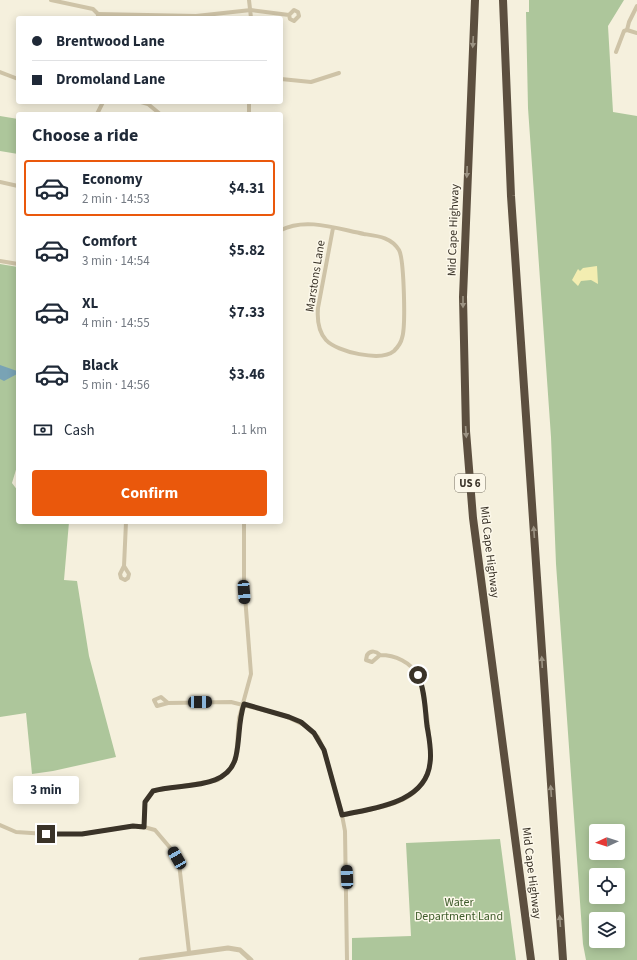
<!DOCTYPE html>
<html lang="en">
<head>
<meta charset="utf-8">
<style>
	:root { --surface:#fff; --page:#f2f2f3; --text:#1f2937; --muted:#747a83; --line:#e0e1e3; --accent:#ea580c }
	body { margin:0; font-family:"Source Sans 3",sans-serif; background:var(--page); color:var(--text); height:100vh; display:flex; flex-direction:column; font-size:15px; white-space:nowrap }
	* { box-sizing:border-box; margin:0 }
	p { font-size:13px; color:var(--muted) }
	.icon { flex:none; width:22px; height:22px; fill:none; stroke:currentColor; stroke-width:2; stroke-linecap:round; stroke-linejoin:round }
	.map { position:relative; flex:1; overflow:hidden }
	.drawer { position:absolute; left:16px; top:112px; width:267px; height:412px; display:flex; flex-direction:column; background:var(--surface); border-radius:4px; box-shadow:0 2px 10px #0003 }
	.drawer>* { flex:none }
	.top-card { position:absolute; left:16px; top:16px; width:267px; height:88px; border-radius:4px; box-shadow:0 2px 10px #0003; display:grid; align-content:center; height:88px; padding:0 16px; background:var(--surface) }
	.needle { width:26px; rotate:266deg }
	.controls { position:absolute; left:589px; top:824px; display:grid; gap:8px }
	.controls a { display:grid; place-items:center; width:36px; height:36px; border-radius:4px; background:var(--surface); box-shadow:0 2px 10px #0003; font-size:20px }
	.end { position:absolute; width:18px; height:18px; margin:-9px; border:5px solid #3a3328; background:#fff; box-shadow:0 0 0 2px #fff }
	.from { border-radius:50% }
	.bubble { position:absolute; height:28px; border-radius:4px; background:var(--surface); box-shadow:0 2px 10px #0003; font-size:13px; font-weight:700; line-height:28px; text-align:center }
	.car { position:absolute; width:12px; height:24px; margin:-12px -6px; border-radius:5px; box-shadow:0 0 3px 1px #0007; background:linear-gradient(#222 24%,#8ab4d8 0 40%,#222 0 76%,#8ab4d8 0 86%,#222 0) }
	.top-card b { display:flex; align-items:center; gap:14px; height:38px; font-size:15px }
	.top-card b+b { border-top:1px solid var(--line) }
	.top-card i { width:10px; height:10px; background:var(--text) }
	ul { padding:0; list-style:none }
	li { display:flex; align-items:center; gap:12px; height:56px; margin:0 8px 6px; padding:0 8px; border:2px solid transparent; border-radius:4px }
	li div { flex:1 }
	li b { display:block; font-size:15px }
	li em { font-style:normal; font-weight:700 }
	li.selected { border-color:var(--accent) }
	li>.icon { width:36px; height:36px; stroke-width:1.5 }
	h2 { padding:0 16px; font-size:18px; line-height:48px }
	.pay { display:flex; align-items:center; gap:10px; height:44px; padding:0 16px; font-size:15px }
	.pay p { margin-inline-start:auto }
	.primary-button { display:flex; gap:8px; margin-top:auto; padding:8px 16px }
	.primary-button a { flex:1; height:46px; border-radius:4px; background:var(--accent); color:#fff; font-size:16px; font-weight:700; line-height:46px; text-align:center }
	.map>svg:first-child { display:block }
	.green { fill:#adc69b; fill-rule:evenodd }
	.sand { fill:#f3edb1 }
	.water { fill:#79a3b5 }
	.lines { fill:none; stroke-linecap:round; stroke-linejoin:round }
	.minor { stroke:#cec3a7; stroke-width:4 }
	.tertiary { stroke:#cec3a7; stroke-width:5 }
	.motorway { stroke:#5c4f3f; stroke-width:8 }
	.oneway { fill:#9c9383 }
	.route { stroke:#3a3328; stroke-width:5 }
	.labels { text-anchor:middle; stroke-width:3; stroke-linejoin:round; paint-order:stroke }
	.shield { fill:#fcf8ea; stroke:#746e62; stroke-width:1 }
	.shield-label { font-size:11px; font-weight:bold; fill:#3a3328 }
	.street-label { font-size:12px; fill:#3a3328; stroke:#fcf8ea }
	.park-label { font-size:12px; fill:#3d5b2a; stroke:#fcf8ea }
</style>
</head>
<body>
<div class="map">
<svg width="637" height="960" viewBox="0 0 637 960">
	<rect width="100%" height="100%" fill="#f5f0dd"/>
	<g class="green">
		<path d="M 529,0 L 624,0 L 608,26 L 613,112 L 637,116 L 637,960 L 586,960 L 583,944 L 556,564 L 551,437 L 528,108 L 526,12 L 529,12 ZM 596,831 L 618,831 L 618,853 L 596,853 ZM 596,875 L 618,875 L 618,897 L 596,897 ZM 596,919 L 618,919 L 618,941 L 596,941 Z"/>
		<path d="M 0,116 L 18,119 L 18,154 L 0,151 Z"/>
		<path d="M 0,264 L 18,267 L 18,463 L 12,483 L 18,491 L 18,522 L 69,522 L 64,580 L 77,581 L 89,656 L 116,757 L 53,771 L 32,774 L 26,713 L 0,717 Z"/>
		<path d="M 500,839 L 516,960 L 352,960 L 352,938 L 411,936 L 406,843 Z"/>
	</g>
	<path class="sand" d="M 597,266 L 598,284 L 591,280 L 581,281 L 578,286 L 572,280 L 578,269 L 580,271 L 583,268 Z"/>
	<path class="water" d="M 0,365 L 17,371 L 17,374 L 4,381 L 0,379 Z"/>
	<g class="lines">
		<g class="minor">
			<path d="M 51,0 L 93,9 L 98,14 L 98,18"/>
			<path d="M 249,0 L 251,18"/>
			<path d="M 98,14 L 196,16 L 251,10 L 289,15 L 294,10 L 298,12 L 299,16 L 294,21 L 290,19 L 289,15"/>
			<path d="M 627,30 L 629,22 L 637,6"/>
			<path d="M 616,52 L 624,31 L 627,30 L 637,33"/>
			<path d="M 0,72 L 18,79"/>
			<path d="M 281,79 L 311,82 L 339,73"/>
			<path d="M 141,102 L 148,104 L 160,114"/>
			<path d="M 97,114 L 103,102"/>
			<path d="M 249,114 L 249,102"/>
			<path d="M 0,182 L 18,186"/>
			<path d="M 281,230 C 306,217 338,229 364,234 C 378,236 391,237 399,250 C 404,259 406,327 402,338 C 401,343 398,347 394,351 C 381,362 337,352 326,340 C 318,331 317,320 318,308 L 333,228"/>
			<path d="M 0,261 L 18,264"/>
			<path d="M 124,566 L 129,574 L 128,578 L 125,580 L 121,578 L 120,574 L 124,566 L 126,522"/>
			<path d="M 168,703 L 161,697 L 154,700 L 157,706 L 168,703 L 231,702 L 283,715 L 306,726 L 318,737 L 324,750 L 342,815 L 345,831 L 347,960"/>
			<path d="M 342,815 C 362,811 396,807 412,794 C 419,788 426,778 429,769 C 433,755 425,688 418,676 C 411,662 395,655 380,655 L 372,662 L 366,660 L 367,655 C 371,650 376,651 380,655"/>
			<path d="M 0,825 L 16,832 L 46,834 L 82,834 L 133,826 L 144,827 L 155,830 L 172,850 L 179,863 L 189,952"/>
			<path d="M 144,827 L 145,802 L 153,791 L 218,780 L 229,771 L 236,759 L 239,718 L 251,674 L 244,583 L 244,522"/>
		</g>
		<path class="tertiary" d="M 141,960 L 228,948 L 240,950 L 251,960"/>
		<g class="motorway">
			<path d="M 475,0 L 463,297 L 466,431 L 473,518 L 531,960"/>
			<path d="M 503,0 L 511,196 L 563,960"/>
		</g>
	</g>
	<defs><path id="oneway-solid" d="M-6-.8H1V-3.2L6.5 0L1 3.2V.8H-6Z"/></defs>
	<g class="oneway">
		<use href="#oneway-solid" transform="translate(473 42) rotate(93)"/>
		<use href="#oneway-solid" transform="translate(467 172) rotate(92)"/>
		<use href="#oneway-solid" transform="translate(463 302) rotate(90)"/>
		<use href="#oneway-solid" transform="translate(466 432) rotate(86)"/>
		<use href="#oneway-solid" transform="translate(534 532) rotate(-94)"/>
		<use href="#oneway-solid" transform="translate(542 662) rotate(-93)"/>
		<use href="#oneway-solid" transform="translate(551 791) rotate(-94)"/>
		<use href="#oneway-solid" transform="translate(560 921) rotate(-94)"/>
	</g>
	<g class="lines">
		<path class="route" d="M 46,834 L 82,834 L 133,826 L 144,827 L 145,802 L 153,791 C 180,783 229,791 236,756 C 240,739 238,722 244,704 L 289,717 L 301,722 L 314,733 L 324,750 L 342,815 C 374,808 426,803 430,763 C 432,751 429,738 427,726 C 425,710 425,690 418,675"/>
	</g>
	<g class="labels">
		<rect class="shield" x="455" y="474" width="30" height="18" rx="3"/>
		<g class="shield-label">
			<text x="470" y="487">US 6</text>
		</g>
		<g class="street-label">
			<text transform="translate(453 230) rotate(-88)" y="4">Mid Cape Highway</text>
			<text transform="translate(315 276) rotate(-81)" y="4">Marstons Lane</text>
			<text transform="translate(490 552) rotate(83)" y="4">Mid Cape Highway</text>
			<text transform="translate(532 873) rotate(83)" y="4">Mid Cape Highway</text>
		</g>
		<g class="park-label">
			<text x="459" y="906">Water<tspan x="459" dy="14">Department Land</tspan></text>
		</g>
	</g>
</svg>
<div class="controls">
<a><svg class="needle" viewBox="-14 -14 28 28"><path d="M0-13l5 13h-10z" fill="#e53935"/><path d="M0 13l5-13h-10z" fill="#747a83"/></svg></a>
<a><svg class="icon" aria-label="locate" viewBox="0 0 24 24"><circle cx="12" cy="12" r="6"/><path d="M12 2v4M12 18v4M2 12h4M18 12h4"/></svg></a>
<a><svg class="icon" aria-label="layers" viewBox="0 0 24 24"><path d="M12 4l9 5-9 5-9-5zM3 14l9 5 9-5"/></svg></a>
</div>
<i class="end from" style="left:418px;top:675px"></i>
<i class="end" style="left:46px;top:834px"></i>
<div class="bubble" style="left:13px;top:776px;width:66px">3 min</div>
<i class="car" style="left:244px;top:592px;rotate:176deg"></i>
<i class="car" style="left:200px;top:702px;rotate:89deg"></i>
<i class="car" style="left:177px;top:858px;rotate:330deg"></i>
<i class="car" style="left:347px;top:877px;rotate:358deg"></i>
<div class="top-card">
<b><i class="from"></i>Brentwood Lane</b>
<b><i></i>Dromoland Lane</b>
</div>
<section class="drawer">
<h2>Choose a ride</h2>
<ul>
<li class="selected"><svg class="icon" aria-label="car" viewBox="0 0 24 24"><path d="M5 17H2v-5l4-1 3-4h7l3 4 3 1v5h-3M9 17h6M6 11h13"/><circle cx="7" cy="17" r="2"/><circle cx="17" cy="17" r="2"/></svg><div><b>Economy</b><p>2 min · 14:53</p></div><em>$4.31</em></li>
<li><svg class="icon" aria-label="car" viewBox="0 0 24 24"><path d="M5 17H2v-5l4-1 3-4h7l3 4 3 1v5h-3M9 17h6M6 11h13"/><circle cx="7" cy="17" r="2"/><circle cx="17" cy="17" r="2"/></svg><div><b>Comfort</b><p>3 min · 14:54</p></div><em>$5.82</em></li>
<li><svg class="icon" aria-label="car" viewBox="0 0 24 24"><path d="M5 17H2v-5l4-1 3-4h7l3 4 3 1v5h-3M9 17h6M6 11h13"/><circle cx="7" cy="17" r="2"/><circle cx="17" cy="17" r="2"/></svg><div><b>XL</b><p>4 min · 14:55</p></div><em>$7.33</em></li>
<li><svg class="icon" aria-label="car" viewBox="0 0 24 24"><path d="M5 17H2v-5l4-1 3-4h7l3 4 3 1v5h-3M9 17h6M6 11h13"/><circle cx="7" cy="17" r="2"/><circle cx="17" cy="17" r="2"/></svg><div><b>Black</b><p>5 min · 14:56</p></div><em>$3.46</em></li>
</ul>
<div class="pay"><svg class="icon" aria-label="cash" viewBox="0 0 24 24"><path d="M3 7h18v10H3z"/><circle cx="12" cy="12" r="2"/></svg>Cash<p>1.1 km</p></div>
<div class="primary-button"><a>Confirm</a></div>
</section>
</div>
</body>
</html>
